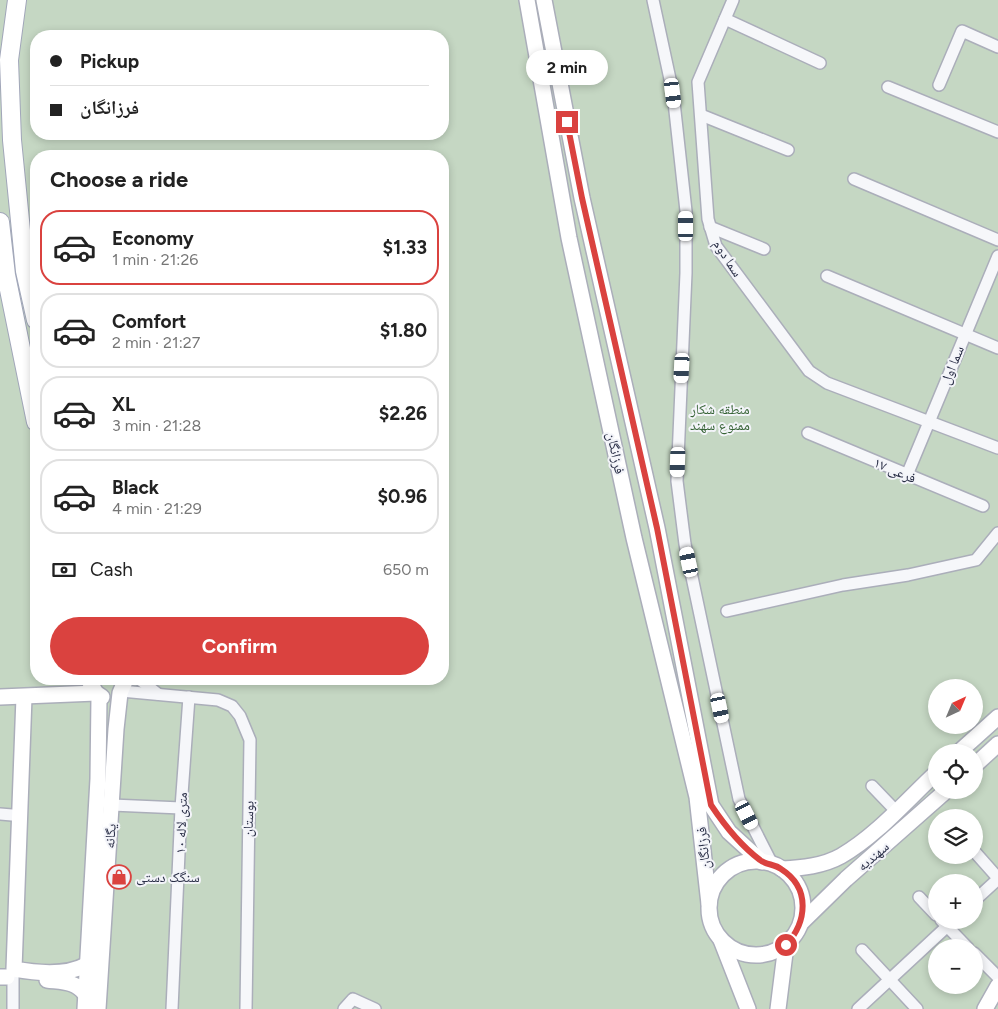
<!DOCTYPE html>
<html lang="en">
<head>
<meta charset="utf-8">
<style>
	:root { --surface:#fff; --page:#f6f6f6; --text:#222; --muted:#767676; --line:#e0e0e0; --accent:#da423f }
	body { margin:0; font-family:Figtree,"Noto Naskh Arabic",sans-serif; background:var(--page); color:var(--text); height:100vh; display:flex; flex-direction:column; font-size:19px; white-space:nowrap }
	* { box-sizing:border-box; margin:0 }
	p { font-size:16px; color:var(--muted) }
	.icon { flex:none; width:28px; height:28px; fill:none; stroke:currentColor; stroke-width:2; stroke-linecap:round; stroke-linejoin:round }
	.map { position:relative; flex:1; overflow:hidden }
	.details { position:absolute; left:30px; top:150px; width:419px; height:535px; display:flex; flex-direction:column; background:var(--surface); border-radius:20px; box-shadow:0 2px 8px #0003 }
	.details>* { flex:none }
	.guide { position:absolute; left:30px; top:30px; width:419px; height:110px; border-radius:20px; box-shadow:0 2px 8px #0003; display:grid; align-content:center; height:110px; padding:0 20px; background:var(--surface) }
	.needle { width:32px; rotate:44deg }
	.tools { position:absolute; left:928px; top:679px; display:grid; gap:10px }
	.tools a { display:grid; place-items:center; width:55px; height:55px; border-radius:50%; background:var(--surface); box-shadow:0 2px 8px #0003; font-size:25px }
	.end { position:absolute; width:22px; height:22px; margin:-11px; border:6px solid #da423f; background:#fff; box-shadow:0 0 0 2px #fff }
	.from { border-radius:50% }
	.bubble { position:absolute; height:35px; border-radius:18px; background:var(--surface); box-shadow:0 2px 8px #0003; font-size:16px; font-weight:700; line-height:35px; text-align:center }
	.car { position:absolute; width:15px; height:30px; margin:-15px -8px; border-radius:6px; box-shadow:0 0 4px 1px #0007; background:linear-gradient(#fff 24%,#345 0 40%,#fff 0 76%,#345 0 86%,#fff 0) }
	.guide b { display:flex; align-items:center; gap:18px; height:48px; font-size:19px }
	.guide b+b { border-top:1px solid var(--line) }
	.guide i { width:12px; height:12px; background:var(--text) }
	ul { padding:0; list-style:none }
	li { display:flex; align-items:center; gap:15px; height:75px; margin:0 10px 8px; padding:0 10px; border:2px solid var(--line); border-radius:20px }
	li div { flex:1 }
	li b { display:block; font-size:19px }
	li em { font-style:normal; font-weight:700 }
	li.active { border-color:var(--accent) }
	li>.icon { width:45px; height:45px; stroke-width:1.5 }
	h2 { padding:0 20px; font-size:22px; line-height:60px }
	.pay { display:flex; align-items:center; gap:12px; height:55px; padding:0 20px; font-size:19px }
	.pay p { margin-inline-start:auto }
	.primary-button { display:flex; gap:10px; margin-top:auto; padding:10px 20px }
	.primary-button a { flex:1; height:58px; border-radius:30px; background:var(--accent); color:#fff; font-size:20px; font-weight:700; line-height:58px; text-align:center }
	.map>svg:first-child { display:block }
	.green { fill:#c5d7c3; fill-rule:evenodd }
	.lines { fill:none; stroke-linecap:round; stroke-linejoin:round }
	.street-casing { stroke:#abaeba; stroke-width:14 }
	.secondary-casing { stroke:#abaeba; stroke-width:18 }
	.primary-casing { stroke:#a1a6b9; stroke-width:20 }
	.street { stroke:#f6f7fa; stroke-width:11 }
	.secondary { stroke:#fff; stroke-width:15 }
	.primary { stroke:#fff; stroke-width:18 }
	.route { stroke:#da423f; stroke-width:6 }
	.labels { text-anchor:middle; stroke-width:4; stroke-linejoin:round; paint-order:stroke }
	.street-label { font-size:14px; fill:#292e46; stroke:#f3f4f9 }
	.park-label { font-size:14px; fill:#366335; stroke:#f3f4f9 }
	.poi-label { font-size:14px; fill:#292e46; stroke:#f3f4f9; text-anchor:start }
</style>
</head>
<body>
<div class="map">
<svg width="998" height="1009" viewBox="0 0 998 1009">
	<rect width="100%" height="100%" fill="#e3e5ec"/>
	<path class="green" d="M 0,0 L 998,0 L 998,1009 L 0,1009 ZM 36,36 L 442,36 L 442,134 L 36,134 ZM 36,156 L 442,156 L 442,679 L 36,679 ZM 936,688 L 974,688 L 974,725 L 936,725 ZM 936,752 L 974,752 L 974,790 L 936,790 ZM 936,818 L 974,818 L 974,855 L 936,855 ZM 936,882 L 974,882 L 974,920 L 936,920 ZM 936,948 L 974,948 L 974,985 L 936,985 Z"/>
	<g class="lines">
		<g class="street-casing">
			<g id="street">
				<path d="M 653,0 L 673,93 L 686,211 L 686,273 L 677,481 L 685,544 L 739,799 L 772,864"/>
				<path d="M 733,0 L 698,82 L 708,219 L 716,246 L 809,371 L 827,383 L 998,448"/>
				<path d="M 725,19 L 820,63"/>
				<path d="M 939,85 L 962,31 L 998,47"/>
				<path d="M 888,87 L 998,132"/>
				<path d="M 701,115 L 788,150"/>
				<path d="M 854,179 L 998,240"/>
				<path d="M 710,227 L 764,249"/>
				<path d="M 827,276 L 998,348"/>
				<path d="M 808,433 L 983,506"/>
				<path d="M 907,475 L 998,256"/>
				<path d="M 727,611 L 843,585 L 908,575 L 976,560 L 998,533"/>
				<path d="M 139,679 L 158,694"/>
				<path d="M 121,691 L 218,700 L 232,706 L 240,716 L 250,740 L 246,1009"/>
				<path d="M 872,786 L 896,811"/>
				<path d="M 112,805 L 181,808"/>
				<path d="M 0,814 L 12,815"/>
				<path d="M 974,851 L 998,878"/>
				<path d="M 919,897 L 936,915"/>
				<path d="M 974,901 L 998,879"/>
				<path d="M 941,920 L 968,948"/>
				<path d="M 862,950 L 917,1009"/>
				<path d="M 974,953 L 998,977"/>
				<path d="M 13,1009 L 13,977"/>
				<path d="M 172,1009 L 181,808 L 189,697"/>
				<path d="M 344,1009 L 353,999 L 375,1009"/>
				<path d="M 858,1009 L 954,920"/>
			</g>
		</g>
		<g class="secondary-casing">
			<g id="secondary">
				<path d="M 527,0 L 569,238 L 634,538 L 697,797 L 709,904"/>
				<path d="M 544,0 L 582,198 L 657,528 L 711,805 L 729,832 L 762,862"/>
				<path d="M 88,679 L 96,693 L 102,697"/>
				<path d="M 0,697 L 96,693"/>
				<path d="M 24,697 L 14,969 C 36,973 66,976 86,965"/>
				<path d="M 959,752 L 998,717"/>
				<path d="M 974,766 L 998,744"/>
				<circle cx="756" cy="908" r="47"/>
				<path d="M 782,869 C 802,868 823,866 841,856 C 876,836 906,801 936,773"/>
				<path d="M 801,923 L 846,879 L 947,790"/>
				<path d="M 721,940 L 748,1009"/>
				<path d="M 0,977 L 7,977"/>
				<path d="M 47,980 C 62,982 76,981 85,994"/>
				<path d="M 85,1009 L 98,779 L 99,697"/>
				<path d="M 98,1009 L 116,729 L 120,693 L 126,679"/>
				<path d="M 778,1009 L 786,945"/>
				<path d="M 985,1009 L 998,986"/>
			</g>
		</g>
		<g class="primary-casing">
			<g id="primary">
				<path d="M 17,0 L 9,60 L 12,140 L 25,271 L 36,320"/>
				<path d="M 0,222 L 6,275 L 36,422"/>
			</g>
		</g>
		<use href="#street" class="street"/>
		<use href="#secondary" class="secondary"/>
		<use href="#primary" class="primary"/>
	</g>
	<g class="lines">
		<path class="route" d="M 567,122 L 582,198 L 657,528 L 711,805 C 725,826 740,845 760,860 C 766,865 775,864 781,869 C 811,888 807,922 786,945"/>
	</g>
	<defs>
		<g id="shop-ring" transform="scale(1.25)"><circle r="9.5" fill="#f3f4f9" stroke="#da423f" stroke-width="1.5"/><path d="M-5-2.5h2.3a2.7 3.5 0 0 1 5.4 0H5L5.5 6h-11ZM-1.5-2.5h3a1.5 2.3 0 0 0-3 0Z" fill="#da423f"/></g>
	</defs>
	<g fill-rule="evenodd">
		<use href="#shop-ring" x="119" y="877"/>
	</g>
	<g class="labels">
		<g class="street-label">
			<text transform="translate(728 258) rotate(57)" y="5">سما دوم</text>
			<text transform="translate(952 365) rotate(-68)" y="5">سما اول</text>
			<text transform="translate(616 453) rotate(78)" y="5">فرزانگان</text>
			<text transform="translate(895 470) rotate(23)" y="5">فرعی ۱۷</text>
			<text transform="translate(248 819) rotate(-88)" y="5">بوستان</text>
			<text transform="translate(181 823) rotate(-88)" y="5">۱۰ متری لاله</text>
			<text transform="translate(110 836) rotate(-86)" y="5">یگانه</text>
			<text transform="translate(703 848) rotate(-96)" y="5">فرزانگان</text>
			<text transform="translate(873 856) rotate(-41)" y="5">سهندیه</text>
		</g>
		<g class="park-label">
			<text x="720" y="414">منطقه شکار<tspan x="720" dy="16">ممنوع سهند</tspan></text>
		</g>
		<g class="poi-label">
			<text x="136" y="882">سنگک دستی</text>
		</g>
	</g>
</svg>
<div class="tools">
<a><svg class="needle" viewBox="-14 -14 28 28"><path d="M0-13l5 13h-10z" fill="#e53935"/><path d="M0 13l5-13h-10z" fill="#767676"/></svg></a>
<a><svg class="icon" aria-label="locate" viewBox="0 0 24 24"><circle cx="12" cy="12" r="6"/><path d="M12 2v4M12 18v4M2 12h4M18 12h4"/></svg></a>
<a><svg class="icon" aria-label="layers" viewBox="0 0 24 24"><path d="M12 4l9 5-9 5-9-5zM3 14l9 5 9-5"/></svg></a>
<a>+</a>
<a>−</a>
</div>
<i class="end from" style="left:786px;top:945px"></i>
<i class="end" style="left:567px;top:122px"></i>
<div class="bubble" style="left:526px;top:50px;width:82px">2 min</div>
<i class="car" style="left:673px;top:93px;rotate:173deg"></i>
<i class="car" style="left:686px;top:226px;rotate:0deg"></i>
<i class="car" style="left:682px;top:368px;rotate:183deg"></i>
<i class="car" style="left:678px;top:462px;rotate:182deg"></i>
<i class="car" style="left:689px;top:562px;rotate:348deg"></i>
<i class="car" style="left:720px;top:708px;rotate:168deg"></i>
<i class="car" style="left:747px;top:815px;rotate:153deg"></i>
<div class="guide">
<b><i class="from"></i>Pickup</b>
<b><i></i>فرزانگان</b>
</div>
<section class="details">
<h2>Choose a ride</h2>
<ul>
<li class="active"><svg class="icon" aria-label="car" viewBox="0 0 24 24"><path d="M5 17H2v-5l4-1 3-4h7l3 4 3 1v5h-3M9 17h6M6 11h13"/><circle cx="7" cy="17" r="2"/><circle cx="17" cy="17" r="2"/></svg><div><b>Economy</b><p>1 min · 21:26</p></div><em>$1.33</em></li>
<li><svg class="icon" aria-label="car" viewBox="0 0 24 24"><path d="M5 17H2v-5l4-1 3-4h7l3 4 3 1v5h-3M9 17h6M6 11h13"/><circle cx="7" cy="17" r="2"/><circle cx="17" cy="17" r="2"/></svg><div><b>Comfort</b><p>2 min · 21:27</p></div><em>$1.80</em></li>
<li><svg class="icon" aria-label="car" viewBox="0 0 24 24"><path d="M5 17H2v-5l4-1 3-4h7l3 4 3 1v5h-3M9 17h6M6 11h13"/><circle cx="7" cy="17" r="2"/><circle cx="17" cy="17" r="2"/></svg><div><b>XL</b><p>3 min · 21:28</p></div><em>$2.26</em></li>
<li><svg class="icon" aria-label="car" viewBox="0 0 24 24"><path d="M5 17H2v-5l4-1 3-4h7l3 4 3 1v5h-3M9 17h6M6 11h13"/><circle cx="7" cy="17" r="2"/><circle cx="17" cy="17" r="2"/></svg><div><b>Black</b><p>4 min · 21:29</p></div><em>$0.96</em></li>
</ul>
<div class="pay"><svg class="icon" aria-label="cash" viewBox="0 0 24 24"><path d="M3 7h18v10H3z"/><circle cx="12" cy="12" r="2"/></svg>Cash<p>650 m</p></div>
<div class="primary-button"><a>Confirm</a></div>
</section>
</div>
</body>
</html>
